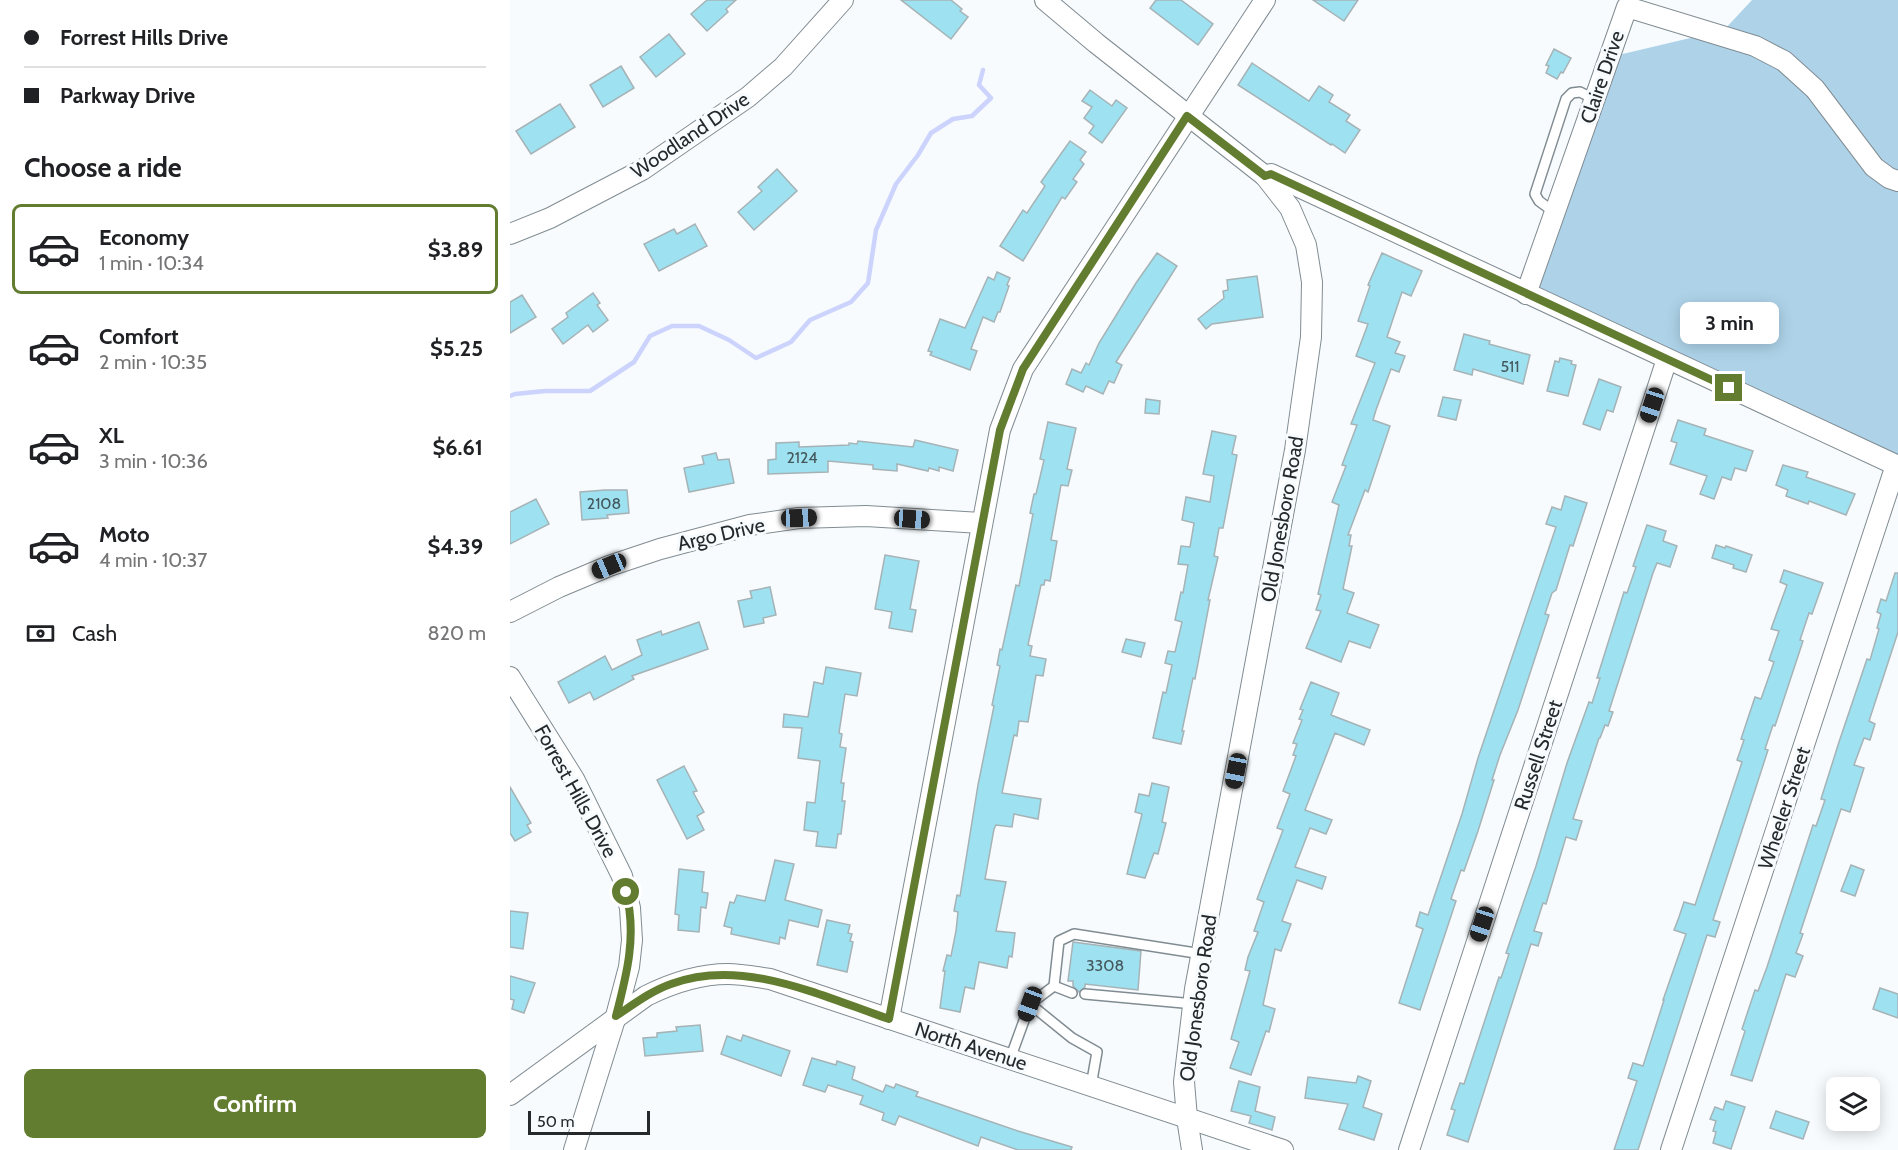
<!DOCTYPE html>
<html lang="en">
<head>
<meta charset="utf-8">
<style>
	:root { --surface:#fff; --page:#f2f2f2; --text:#202124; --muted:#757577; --line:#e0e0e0; --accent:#627c30 }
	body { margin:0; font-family:Cabin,sans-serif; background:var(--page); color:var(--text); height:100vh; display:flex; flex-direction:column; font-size:22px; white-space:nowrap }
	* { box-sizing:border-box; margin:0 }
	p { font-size:20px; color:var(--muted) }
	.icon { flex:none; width:33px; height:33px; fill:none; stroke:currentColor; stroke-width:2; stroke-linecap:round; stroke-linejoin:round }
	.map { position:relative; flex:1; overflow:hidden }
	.details { display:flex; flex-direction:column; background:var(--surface); width:510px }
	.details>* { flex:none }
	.guide { display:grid; align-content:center; height:132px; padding:0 24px; background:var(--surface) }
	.fabs { position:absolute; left:1316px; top:1077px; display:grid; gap:12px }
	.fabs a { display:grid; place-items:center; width:54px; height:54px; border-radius:9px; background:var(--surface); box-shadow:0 3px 15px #0003; font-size:30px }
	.scale { position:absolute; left:18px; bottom:15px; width:122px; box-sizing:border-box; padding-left:6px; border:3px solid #25292b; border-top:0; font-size:16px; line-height:21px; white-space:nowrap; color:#25292b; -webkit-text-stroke:4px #f7fbfe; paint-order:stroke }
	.end { position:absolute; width:27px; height:27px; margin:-14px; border:8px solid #627c30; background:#fff; box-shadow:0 0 0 3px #fff }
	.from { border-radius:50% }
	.bubble { position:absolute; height:42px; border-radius:9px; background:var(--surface); box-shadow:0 3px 15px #0003; font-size:20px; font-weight:700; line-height:42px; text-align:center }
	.car { position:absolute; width:18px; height:36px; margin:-18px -9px; border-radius:8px; box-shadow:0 0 4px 2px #0007; background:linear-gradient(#222 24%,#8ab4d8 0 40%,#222 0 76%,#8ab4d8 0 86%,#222 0) }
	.guide b { display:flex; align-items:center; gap:21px; height:57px; font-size:22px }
	.guide b+b { border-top:2px solid var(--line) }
	.guide i { width:15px; height:15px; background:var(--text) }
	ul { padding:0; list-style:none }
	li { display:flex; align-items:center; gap:18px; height:90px; margin:0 12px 9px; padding:0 12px; border:3px solid transparent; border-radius:9px }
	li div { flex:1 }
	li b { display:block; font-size:22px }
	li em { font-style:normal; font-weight:700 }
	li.on { border-color:var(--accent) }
	li>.icon { width:54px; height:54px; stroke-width:1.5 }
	h2 { padding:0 24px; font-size:27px; line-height:72px }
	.pay { display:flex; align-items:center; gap:15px; height:66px; padding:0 24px; font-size:22px }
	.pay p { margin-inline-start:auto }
	.primary-button { display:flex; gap:12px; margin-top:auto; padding:12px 24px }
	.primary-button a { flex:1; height:69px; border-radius:9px; background:var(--accent); color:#fff; font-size:24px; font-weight:700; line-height:69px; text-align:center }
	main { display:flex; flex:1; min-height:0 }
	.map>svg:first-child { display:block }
	.green { fill:#aed3e9 }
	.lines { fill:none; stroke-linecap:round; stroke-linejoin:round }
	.stream { stroke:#ccd3fc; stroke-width:4.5 }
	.building { fill:#9ee1f0; stroke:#a6b3b6; stroke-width:1.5 }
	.service-casing { stroke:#818c92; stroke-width:12 }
	.minor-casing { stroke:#818c92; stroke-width:22 }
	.service { stroke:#fff; stroke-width:9 }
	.minor { stroke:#fff; stroke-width:20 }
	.route { stroke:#627c30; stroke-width:8 }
	.labels { text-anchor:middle; stroke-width:6; stroke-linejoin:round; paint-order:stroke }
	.number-label { font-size:16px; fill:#43575c }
	.street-label { font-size:20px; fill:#25292b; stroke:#f7fbfe }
</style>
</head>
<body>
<main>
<section class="details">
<div class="guide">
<b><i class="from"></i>Forrest Hills Drive</b>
<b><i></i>Parkway Drive</b>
</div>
<h2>Choose a ride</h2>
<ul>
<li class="on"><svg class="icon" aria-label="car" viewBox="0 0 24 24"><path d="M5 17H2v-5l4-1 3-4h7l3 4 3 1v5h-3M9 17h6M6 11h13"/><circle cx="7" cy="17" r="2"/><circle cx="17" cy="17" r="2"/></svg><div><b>Economy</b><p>1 min · 10:34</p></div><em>$3.89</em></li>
<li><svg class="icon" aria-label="car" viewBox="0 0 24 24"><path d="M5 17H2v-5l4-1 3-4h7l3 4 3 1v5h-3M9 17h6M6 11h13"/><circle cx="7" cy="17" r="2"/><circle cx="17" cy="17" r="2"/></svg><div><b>Comfort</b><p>2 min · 10:35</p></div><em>$5.25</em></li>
<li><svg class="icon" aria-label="car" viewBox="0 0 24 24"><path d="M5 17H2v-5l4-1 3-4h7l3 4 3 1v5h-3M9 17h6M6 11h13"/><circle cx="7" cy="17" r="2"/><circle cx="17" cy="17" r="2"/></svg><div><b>XL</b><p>3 min · 10:36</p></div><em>$6.61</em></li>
<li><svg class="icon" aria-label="car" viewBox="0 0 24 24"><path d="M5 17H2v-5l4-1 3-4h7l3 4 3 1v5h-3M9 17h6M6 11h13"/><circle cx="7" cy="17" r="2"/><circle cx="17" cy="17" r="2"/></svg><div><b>Moto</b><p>4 min · 10:37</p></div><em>$4.39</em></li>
</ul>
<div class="pay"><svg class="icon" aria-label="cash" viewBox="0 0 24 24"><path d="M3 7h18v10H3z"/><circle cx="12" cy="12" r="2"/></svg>Cash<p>820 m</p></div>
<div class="primary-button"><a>Confirm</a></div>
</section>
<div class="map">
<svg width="1388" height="1150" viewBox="0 0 1388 1150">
	<rect width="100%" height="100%" fill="#f7fbfe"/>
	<path class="green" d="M 1242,0 L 1388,0 L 1388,464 L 1024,293 L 1100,57 L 1214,30 Z"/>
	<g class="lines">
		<path class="stream" d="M 0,396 L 5,394 L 35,391 L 80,391 L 124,362 L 140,336 L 162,326 L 189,326 L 219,340 L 246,358 L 281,342 L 300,320 L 341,302 L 358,283 L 366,230 L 386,184 L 408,155 L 421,133 L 443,119 L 462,116 L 481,98 L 469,85 L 473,70"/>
	</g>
	<g class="building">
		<path d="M 197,0 L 226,0 L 216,9 L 218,12 L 197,31 L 181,14 Z"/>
		<path d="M 391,0 L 441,0 L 452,9 L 450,11 L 458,17 L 441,39 Z"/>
		<path d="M 646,0 L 671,0 L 703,24 L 688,45 L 640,8 Z"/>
		<path d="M 803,0 L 848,0 L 834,21 Z"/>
		<path d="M 159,34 L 175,54 L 146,77 L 130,57 Z"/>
		<path d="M 1044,49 L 1061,58 L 1053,73 L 1051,72 L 1047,79 L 1036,73 L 1039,66 L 1036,65 Z"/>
		<path d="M 742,63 L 799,101 L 809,86 L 823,95 L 819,102 L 840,115 L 836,121 L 850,130 L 835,153 L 822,144 L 821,145 L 728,85 Z"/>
		<path d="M 111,66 L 124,88 L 93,107 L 80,85 Z"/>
		<path d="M 580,90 L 602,106 L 606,100 L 617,108 L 592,143 L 579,133 L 584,126 L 574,118 L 582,107 L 572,101 Z"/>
		<path d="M 50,104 L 65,127 L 21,154 L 6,131 Z"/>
		<path d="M 560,141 L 576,152 L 570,160 L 574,164 L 563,179 L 567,182 L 555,199 L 552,197 L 513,261 L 490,246 L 513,210 L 517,213 L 535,186 L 531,182 Z"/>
		<path d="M 267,169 L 287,191 L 244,230 L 228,212 L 252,191 L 248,187 Z"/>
		<path d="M 185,224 L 197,246 L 149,271 L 134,244 L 164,229 L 167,234 Z"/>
		<path d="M 647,253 L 667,266 L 606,362 L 612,365 L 604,383 L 599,381 L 593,394 L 576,386 L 573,392 L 556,384 L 562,369 L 571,373 L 576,363 L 579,365 L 589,343 L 626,283 Z"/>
		<path d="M 872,253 L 912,271 L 901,296 L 892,292 L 877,337 L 890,342 L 885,353 L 895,356 L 889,372 L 881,369 L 866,410 L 863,420 L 880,426 L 858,492 L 855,490 L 838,535 L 841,535 L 839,546 L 842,546 L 833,589 L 844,593 L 837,613 L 869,625 L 860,648 L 839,641 L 831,662 L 796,648 L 811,611 L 806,610 L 811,595 L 808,594 L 829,505 L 822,502 L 836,466 L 832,465 L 847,425 L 841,424 L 865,363 L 846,356 L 858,324 L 848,321 L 860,286 L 858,285 Z"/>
		<path d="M 487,272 L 500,278 L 497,285 L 499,286 L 490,312 L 488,312 L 484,322 L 473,317 L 461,349 L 467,351 L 460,370 L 420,355 L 422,352 L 418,351 L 430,319 L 455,328 L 478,277 L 484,280 Z"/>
		<path d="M 747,276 L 753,317 L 702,324 L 696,329 L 688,319 L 714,298 L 713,291 L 718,290 L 717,280 Z"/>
		<path d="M 83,293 L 90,303 L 87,305 L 98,320 L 83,332 L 78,325 L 53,344 L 42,329 L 58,317 L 56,313 Z"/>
		<path d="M 12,295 L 26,317 L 0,333 L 0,302 Z"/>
		<path d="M 954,334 L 980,341 L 979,344 L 1020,355 L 1013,384 L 963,369 L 962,375 L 944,370 Z"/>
		<path d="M 1050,358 L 1062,361 L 1061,364 L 1066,365 L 1058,396 L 1037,391 L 1045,361 L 1049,362 Z"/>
		<path d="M 1089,379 L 1111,387 L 1103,412 L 1097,410 L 1090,430 L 1073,424 Z"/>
		<path d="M 933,397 L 951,400 L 946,420 L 928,416 Z"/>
		<path d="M 636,399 L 650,401 L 649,414 L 635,413 Z"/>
		<path d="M 1168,420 L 1196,429 L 1194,435 L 1243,451 L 1236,471 L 1225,468 L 1221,480 L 1212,477 L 1204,499 L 1190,494 L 1197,476 L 1160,464 L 1167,443 L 1161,441 Z"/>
		<path d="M 538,422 L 566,428 L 557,469 L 562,470 L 558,486 L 551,485 L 541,540 L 547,541 L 540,581 L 535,580 L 534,585 L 531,585 L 518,645 L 522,646 L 520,656 L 536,659 L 533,676 L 526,675 L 518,722 L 509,721 L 507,736 L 504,735 L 492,793 L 531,799 L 528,819 L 504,814 L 502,827 L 486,825 L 484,829 L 475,879 L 496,882 L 486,931 L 505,933 L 502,957 L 499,956 L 497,968 L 469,962 L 464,989 L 455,987 L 450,1012 L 430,1008 L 435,971 L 433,971 L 437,955 L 441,956 L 446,931 L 448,912 L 444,911 L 447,895 L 450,896 L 468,785 L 484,706 L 482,705 L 490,666 L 487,665 L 490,649 L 492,650 L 506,585 L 509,586 L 523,514 L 520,513 L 524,494 L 526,494 L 534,460 L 530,459 Z"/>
		<path d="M 702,431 L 726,436 L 722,454 L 727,455 L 713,528 L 709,528 L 704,556 L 708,557 L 698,600 L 700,600 L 685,679 L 683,678 L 672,731 L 674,731 L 671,744 L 643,738 L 653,692 L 656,693 L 662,665 L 655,663 L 658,651 L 665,652 L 672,622 L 665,620 L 671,592 L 673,593 L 678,565 L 668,564 L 671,546 L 680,547 L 684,523 L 672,520 L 676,497 L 700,502 L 704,476 L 693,474 Z"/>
		<path d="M 405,440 L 448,450 L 443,471 L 429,467 L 429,471 L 419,468 L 418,471 L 387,464 L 387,471 L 363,469 L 363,465 L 318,461 L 318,472 L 258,474 L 258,460 L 266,459 L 266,443 L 289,442 L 289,447 L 339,445 L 339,443 L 347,444 L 348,441 L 403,447 Z"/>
		<path d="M 206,453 L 208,460 L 219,459 L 224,483 L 179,492 L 174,468 L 194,464 L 192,456 Z"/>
		<path d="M 1273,465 L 1298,472 L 1296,477 L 1345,494 L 1336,515 L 1299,501 L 1298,504 L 1276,496 L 1278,490 L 1266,485 Z"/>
		<path d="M 95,490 L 117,490 L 119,513 L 97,515 L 98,518 L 72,520 L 70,492 Z"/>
		<path d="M 1055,496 L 1077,503 L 1063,546 L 1060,545 L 1046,590 L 1042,593 L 1035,614 L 1039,615 L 1008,710 L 990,755 L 982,780 L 984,780 L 968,831 L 954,871 L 951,870 L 941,899 L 946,901 L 910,1010 L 889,1003 L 913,929 L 906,926 L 910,912 L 918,915 L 952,814 L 968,758 L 1046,527 L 1036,524 L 1042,507 L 1051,510 Z"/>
		<path d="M 26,499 L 39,524 L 0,544 L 0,512 Z"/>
		<path d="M 1137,525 L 1156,531 L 1153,541 L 1167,546 L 1160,567 L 1147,563 L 1143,573 L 1099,711 L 1103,712 L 1098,726 L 1095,725 L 1090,738 L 1089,738 L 1063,819 L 1072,821 L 1066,840 L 1056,837 L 1036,904 L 1033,903 L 1024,931 L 1032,933 L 1028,946 L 1021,944 L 958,1142 L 937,1135 L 945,1110 L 941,1109 L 950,1083 L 954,1084 L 989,977 L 991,978 L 999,954 L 996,953 L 1026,866 L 1057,763 L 1079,702 L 1082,703 L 1090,678 L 1087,678 L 1114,592 L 1117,593 L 1126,567 L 1123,566 Z"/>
		<path d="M 1206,545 L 1215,548 L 1216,546 L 1242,555 L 1236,572 L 1223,568 L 1224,565 L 1202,558 Z"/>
		<path d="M 375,555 L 409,561 L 400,609 L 406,610 L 402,632 L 379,628 L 382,612 L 365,609 Z"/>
		<path d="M 1274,570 L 1313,583 L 1302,614 L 1299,613 L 1290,640 L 1293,641 L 1265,726 L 1263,725 L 1255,749 L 1258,750 L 1203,920 L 1210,922 L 1205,937 L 1197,935 L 1128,1150 L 1104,1150 L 1127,1081 L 1118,1078 L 1123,1063 L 1133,1066 L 1154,1000 L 1153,1000 L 1176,934 L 1164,930 L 1169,917 L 1174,902 L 1185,905 L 1232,762 L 1227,760 L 1234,740 L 1231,739 L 1245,697 L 1251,699 L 1264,662 L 1259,660 L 1269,631 L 1261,629 L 1277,585 L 1270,582 Z"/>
		<path d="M 1385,573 L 1388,573 L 1388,632 L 1359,721 L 1365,724 L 1360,740 L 1354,738 L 1344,765 L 1354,768 L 1340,812 L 1331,809 L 1290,933 L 1293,934 L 1286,953 L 1293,956 L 1285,977 L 1276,974 L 1242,1081 L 1221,1075 L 1235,1031 L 1232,1029 L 1245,990 L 1248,991 L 1257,967 L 1303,825 L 1306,826 L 1315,800 L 1311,799 L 1329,742 L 1357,659 L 1360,660 L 1369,629 L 1367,628 L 1371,614 L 1367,612 L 1371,599 L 1376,601 Z"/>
		<path d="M 260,587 L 266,615 L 253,618 L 254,623 L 234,627 L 228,601 L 242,598 L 240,591 Z"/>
		<path d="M 189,622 L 198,649 L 122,676 L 124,679 L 84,700 L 80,692 L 59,703 L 48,682 L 95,656 L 102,670 L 132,655 L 127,640 L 151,631 L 152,635 Z"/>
		<path d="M 616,639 L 635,643 L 631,657 L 612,652 Z"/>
		<path d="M 316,667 L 351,673 L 347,696 L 335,694 L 329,733 L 332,734 L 330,747 L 336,748 L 331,783 L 334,783 L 332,801 L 335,801 L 331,834 L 328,834 L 326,848 L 306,846 L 308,832 L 294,830 L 297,802 L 305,803 L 310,761 L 288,758 L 292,728 L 273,727 L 274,714 L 298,717 L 304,682 L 313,684 Z"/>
		<path d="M 801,682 L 829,693 L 821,715 L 860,730 L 854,745 L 825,733 L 795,810 L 822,820 L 816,834 L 800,828 L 785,867 L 816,877 L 812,889 L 787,880 L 772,921 L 781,924 L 771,951 L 765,949 L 753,1005 L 765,1009 L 759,1032 L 756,1031 L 741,1075 L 720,1068 L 729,1042 L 721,1039 L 740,971 L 735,970 L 738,957 L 748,932 L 744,931 L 754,902 L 747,899 L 773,830 L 767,828 L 780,794 L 773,791 L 786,756 L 783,755 L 787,744 L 783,743 L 792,720 L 789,719 L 793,710 L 790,709 Z"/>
		<path d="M 174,766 L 187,791 L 183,792 L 194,812 L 187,816 L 194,830 L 177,839 L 147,780 Z"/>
		<path d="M 642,783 L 659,787 L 652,822 L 656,823 L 648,854 L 644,853 L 635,878 L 617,874 L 632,814 L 625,812 L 629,794 L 639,796 Z"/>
		<path d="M 0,787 L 21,823 L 17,825 L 21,832 L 5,841 L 0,833 Z"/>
		<path d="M 265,860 L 284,864 L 275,900 L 312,910 L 308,927 L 279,920 L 275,939 L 270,937 L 269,944 L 221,934 L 222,928 L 214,926 L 220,902 L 224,903 L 227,895 L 255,901 Z"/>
		<path d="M 1341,865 L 1354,870 L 1345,896 L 1331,891 Z"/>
		<path d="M 169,869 L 194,872 L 192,892 L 198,893 L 196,908 L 191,907 L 189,932 L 168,930 L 169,915 L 165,914 Z"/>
		<path d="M 0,911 L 18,913 L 13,949 L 0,947 Z"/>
		<path d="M 317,920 L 340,925 L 338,933 L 342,934 L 340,941 L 343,942 L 337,972 L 307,965 Z"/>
		<path d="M 563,942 L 631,951 L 628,990 L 575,984 L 575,987 L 569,992 L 563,986 L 563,981 L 558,981 Z"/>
		<path d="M 0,976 L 25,983 L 14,1013 L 2,1009 L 4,1000 L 0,999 Z"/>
		<path d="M 1370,988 L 1388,994 L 1388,1018 L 1363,1009 Z"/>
		<path d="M 190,1025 L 193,1051 L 135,1056 L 133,1038 L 147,1037 L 147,1033 L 167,1031 L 166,1027 Z"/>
		<path d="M 233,1035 L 280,1051 L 271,1076 L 211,1054 L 217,1036 L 231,1041 Z"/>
		<path d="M 302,1058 L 326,1065 L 327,1061 L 345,1067 L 342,1079 L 373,1092 L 376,1085 L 384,1088 L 386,1084 L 408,1092 L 406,1096 L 508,1131 L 562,1147 L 561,1150 L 508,1150 L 471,1137 L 468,1146 L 389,1116 L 385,1125 L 372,1120 L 374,1113 L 350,1104 L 353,1096 L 318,1085 L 315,1092 L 293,1085 Z"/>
		<path d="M 848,1076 L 861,1081 L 853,1107 L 872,1114 L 864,1140 L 829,1129 L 838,1104 L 795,1098 L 798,1077 L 846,1083 Z"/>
		<path d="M 729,1081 L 750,1087 L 745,1111 L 765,1117 L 762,1130 L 739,1123 L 741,1116 L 721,1111 Z"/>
		<path d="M 1216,1101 L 1235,1107 L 1221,1149 L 1203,1143 L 1206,1132 L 1203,1131 L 1206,1121 L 1200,1119 L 1205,1107 L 1213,1110 Z"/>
		<path d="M 1266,1111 L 1299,1122 L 1293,1139 L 1260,1128 Z"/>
	</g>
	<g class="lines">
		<g class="service-casing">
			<g id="service">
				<path d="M 1044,212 L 1029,201 L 1025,194 L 1056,99 L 1062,93 L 1070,92 L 1084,99"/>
				<path d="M 562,993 L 544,986 L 549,941 L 564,934 L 692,954"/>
				<path d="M 575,994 L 684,1004"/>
				<path d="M 520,1004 L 562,1038 L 587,1052 L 581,1086"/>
				<path d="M 500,1059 L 520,1004 L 544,986"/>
			</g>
		</g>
		<g class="minor-casing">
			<g id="minor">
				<path d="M 535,0 L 586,43 L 755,176 L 780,208 L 796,245 L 802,282 L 801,337 L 785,450 L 685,989 L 674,1082 L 677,1118 L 682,1150"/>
				<path d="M 755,176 L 761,174 L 1388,466"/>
				<path d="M 0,234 L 40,218 L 132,170 L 238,97 L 273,67 L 333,0"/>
				<path d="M 1016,294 L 1117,7 L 1245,46 L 1274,61 L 1305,89 L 1364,167 L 1379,178 L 1388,181"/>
				<path d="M 0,612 L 49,587 L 99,566 L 150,549 L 240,525 L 289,518 L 356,516 L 471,523"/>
				<path d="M 0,677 L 64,779 L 112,876 L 120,908 L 122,940 L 119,967 L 106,1016 L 64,1150"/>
				<path d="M 379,1019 L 490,430 L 513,369 L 755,0"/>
				<path d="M 0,1095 L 136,996 C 162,983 188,974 218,974 C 231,974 246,977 260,979 L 773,1150"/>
				<path d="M 899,1150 L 1157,359"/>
				<path d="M 1161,1150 L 1386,465"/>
			</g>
		</g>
		<use href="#service" class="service"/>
		<use href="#minor" class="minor"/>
	</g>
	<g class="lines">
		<path class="route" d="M 116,892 C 127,935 117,974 106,1016 C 124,1004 141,991 161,984 C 232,957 311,996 379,1019 L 490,430 L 513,369 L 677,116 L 755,176 L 761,174 L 1219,388"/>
	</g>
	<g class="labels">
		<g class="number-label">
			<text x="1000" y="372">511</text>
			<text x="292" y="463">2124</text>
			<text x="94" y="509">2108</text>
			<text x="595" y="971">3308</text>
		</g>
		<g class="street-label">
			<text transform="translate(1092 77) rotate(-71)" y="7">Claire Drive</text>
			<text transform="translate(180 135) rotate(-34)" y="7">Woodland Drive</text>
			<text transform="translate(772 519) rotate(-80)" y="7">Old Jonesboro Road</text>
			<text transform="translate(211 534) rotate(-13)" y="7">Argo Drive</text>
			<text transform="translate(1028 755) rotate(-72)" y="7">Russell Street</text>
			<text transform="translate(66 791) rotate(61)" y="7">Forrest Hills Drive</text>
			<text transform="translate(1274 808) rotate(-72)" y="7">Wheeler Street</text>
			<text transform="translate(688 998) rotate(-82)" y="7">Old Jonesboro Road</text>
			<text transform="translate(461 1046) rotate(18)" y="7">North Avenue</text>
		</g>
	</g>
</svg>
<div class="fabs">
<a><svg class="icon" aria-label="layers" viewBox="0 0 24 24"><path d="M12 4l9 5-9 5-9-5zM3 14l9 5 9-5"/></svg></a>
</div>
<div class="scale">50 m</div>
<i class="end from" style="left:116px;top:892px"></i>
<i class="end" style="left:1219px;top:388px"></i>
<div class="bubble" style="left:1170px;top:302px;width:99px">3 min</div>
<i class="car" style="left:1142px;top:405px;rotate:198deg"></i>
<i class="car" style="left:289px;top:518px;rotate:88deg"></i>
<i class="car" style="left:402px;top:519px;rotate:94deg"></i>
<i class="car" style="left:99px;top:566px;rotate:247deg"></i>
<i class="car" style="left:726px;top:771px;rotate:191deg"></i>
<i class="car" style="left:972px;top:924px;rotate:198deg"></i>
<i class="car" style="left:520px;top:1004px;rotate:200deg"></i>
</div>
</main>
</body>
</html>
